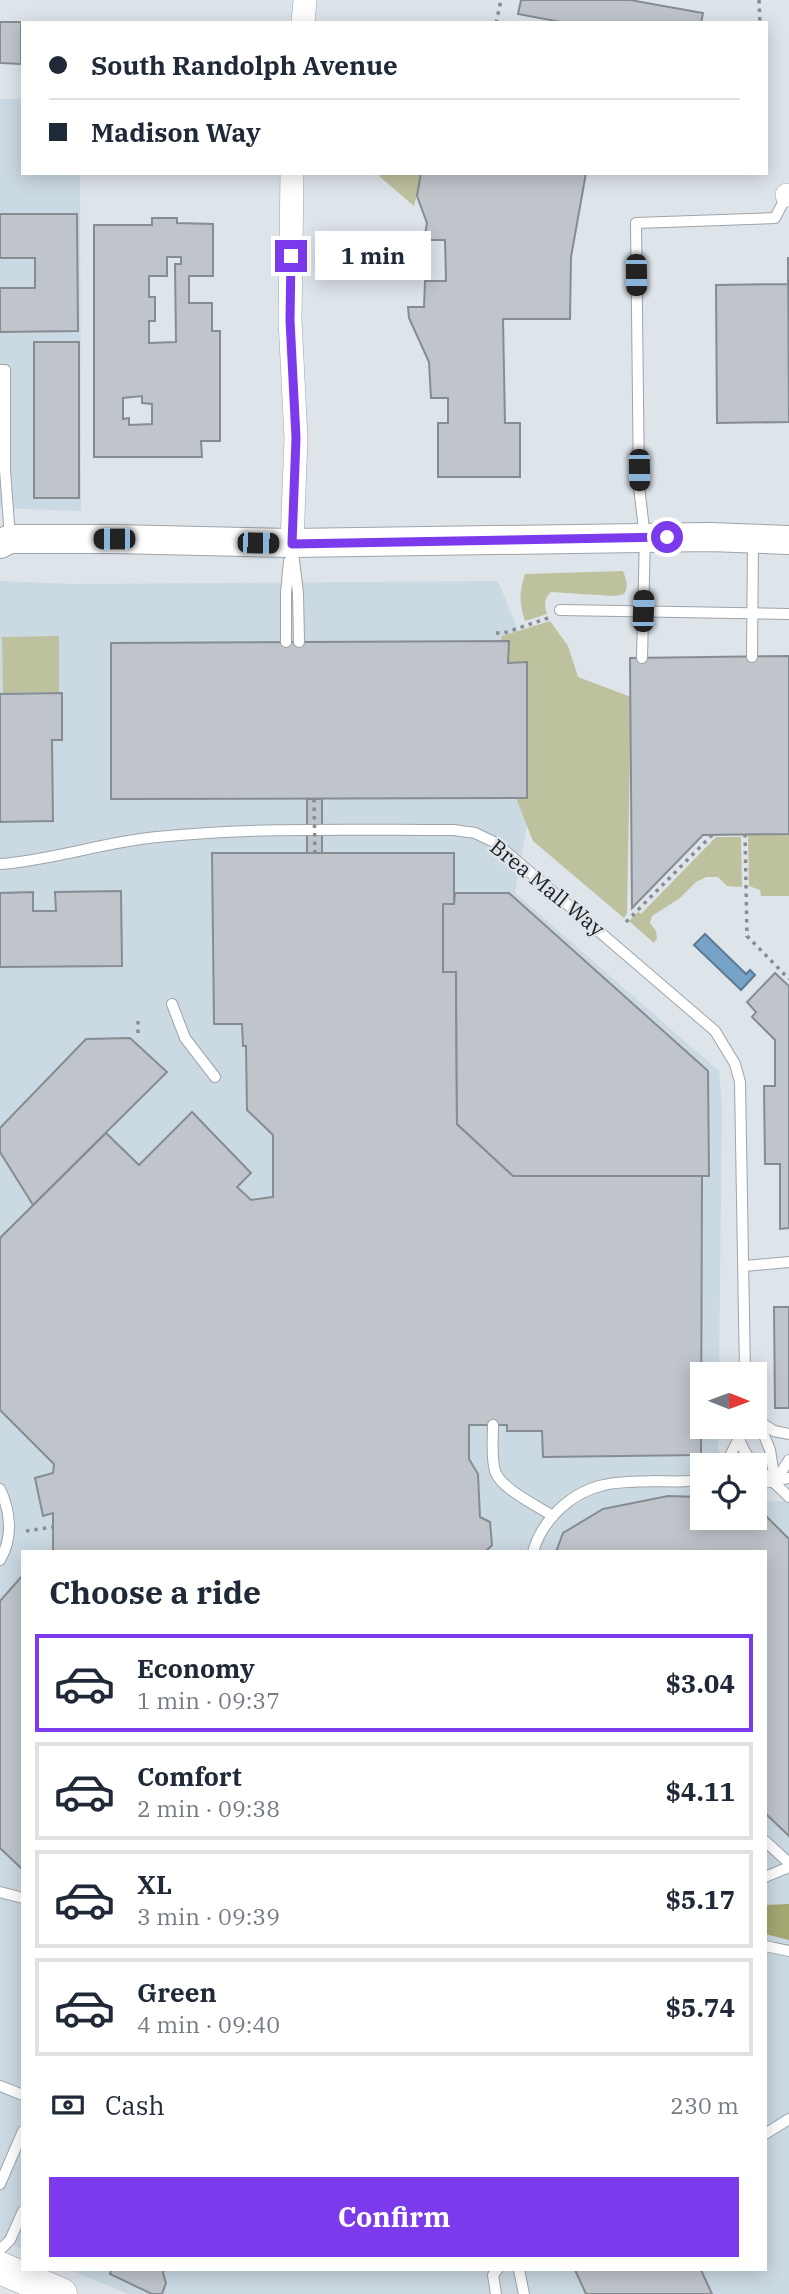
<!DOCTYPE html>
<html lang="en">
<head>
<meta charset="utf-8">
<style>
	:root { --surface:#fff; --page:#f2f2f3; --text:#1f2937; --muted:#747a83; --line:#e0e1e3; --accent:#7c3aed }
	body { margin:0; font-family:"IBM Plex Serif",serif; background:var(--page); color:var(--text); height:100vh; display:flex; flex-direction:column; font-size:26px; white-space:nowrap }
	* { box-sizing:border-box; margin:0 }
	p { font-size:23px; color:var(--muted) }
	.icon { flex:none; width:38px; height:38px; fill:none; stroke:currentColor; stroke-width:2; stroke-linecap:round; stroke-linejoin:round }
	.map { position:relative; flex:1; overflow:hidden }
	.panel { position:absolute; left:21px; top:1550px; width:746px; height:721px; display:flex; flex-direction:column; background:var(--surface); border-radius:0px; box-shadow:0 4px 18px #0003 }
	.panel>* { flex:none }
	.top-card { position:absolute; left:21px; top:21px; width:747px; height:154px; border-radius:0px; box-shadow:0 4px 18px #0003; display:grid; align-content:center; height:154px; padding:0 28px; background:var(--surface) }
	.needle { width:46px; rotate:91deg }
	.controls { position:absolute; left:690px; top:1362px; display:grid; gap:14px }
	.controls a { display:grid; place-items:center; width:77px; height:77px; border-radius:0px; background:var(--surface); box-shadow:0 4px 18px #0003; font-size:35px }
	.end { position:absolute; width:32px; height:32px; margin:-16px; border:9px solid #7c3aed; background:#fff; box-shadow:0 0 0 4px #fff }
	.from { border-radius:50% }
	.bubble { position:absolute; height:49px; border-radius:0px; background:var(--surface); box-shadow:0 4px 18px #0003; font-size:23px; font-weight:700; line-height:49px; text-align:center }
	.car { position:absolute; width:21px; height:42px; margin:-21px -10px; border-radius:9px; box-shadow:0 0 5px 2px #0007; background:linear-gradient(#222 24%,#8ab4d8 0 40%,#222 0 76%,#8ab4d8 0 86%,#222 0) }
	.top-card b { display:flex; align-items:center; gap:24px; height:66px; font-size:26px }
	.top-card b+b { border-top:2px solid var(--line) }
	.top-card i { width:18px; height:18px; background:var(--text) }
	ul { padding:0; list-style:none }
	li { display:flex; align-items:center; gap:21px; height:98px; margin:0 14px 10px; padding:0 14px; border:4px solid var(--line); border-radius:0px }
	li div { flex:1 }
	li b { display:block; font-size:26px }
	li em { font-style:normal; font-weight:700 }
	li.active { border-color:var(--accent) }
	li>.icon { width:63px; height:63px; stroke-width:1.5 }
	h2 { padding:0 28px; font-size:32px; line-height:84px }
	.pay { display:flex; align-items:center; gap:18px; height:77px; padding:0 28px; font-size:26px }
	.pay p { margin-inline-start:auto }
	.primary-button { display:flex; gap:14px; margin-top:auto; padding:14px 28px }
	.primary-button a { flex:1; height:80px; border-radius:0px; background:var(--accent); color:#fff; font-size:28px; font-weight:700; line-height:80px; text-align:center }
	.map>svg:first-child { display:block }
	.built { fill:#cbd9e3 }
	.green { fill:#bec19d }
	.forest { fill:#a4a771 }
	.water { fill:#76a3c7; stroke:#5b7b95; stroke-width:2 }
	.building { fill:#bfc5cb; stroke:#868d92; stroke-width:2; fill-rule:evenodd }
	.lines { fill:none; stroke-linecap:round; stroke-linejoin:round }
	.service-casing { stroke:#9ea4a9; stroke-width:12 }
	.minor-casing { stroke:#9ea4a9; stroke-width:24 }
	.tertiary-casing { stroke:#9ea4a9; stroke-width:30 }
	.secondary-casing { stroke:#9ea4a9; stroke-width:33 }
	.path { stroke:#888d91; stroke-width:3.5; stroke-dasharray:3.5 5; stroke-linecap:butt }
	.service { stroke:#fff; stroke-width:10 }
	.minor { stroke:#fff; stroke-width:23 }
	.tertiary { stroke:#fff; stroke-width:28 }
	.secondary { stroke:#fff; stroke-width:32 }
	.path-bridge { stroke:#888d91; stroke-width:3.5; stroke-dasharray:3.5 5; stroke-linecap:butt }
	.route { stroke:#7c3aed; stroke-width:9 }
	.labels { text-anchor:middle; stroke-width:5; stroke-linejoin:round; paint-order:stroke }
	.street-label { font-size:21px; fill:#1c1f21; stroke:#dde4ea }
</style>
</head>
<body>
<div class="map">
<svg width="789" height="2294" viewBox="0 0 789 2294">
	<rect width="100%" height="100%" fill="#dde4ea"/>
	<g class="built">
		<path d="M 0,99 L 23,99 L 23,173 L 80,173 L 81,511 L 0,508 Z"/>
		<path d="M 0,581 L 73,584 L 498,581 L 531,662 L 531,802 L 515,893 L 719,1071 L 722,1105 L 719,1374 L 702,1374 L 702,1426 L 718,1426 L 718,1450 L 731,1465 L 702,1465 L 702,1517 L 754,1517 L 754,1492 L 763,1502 L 789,1501 L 789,2294 L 128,2294 L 71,2270 L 765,2270 L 765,1552 L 23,1552 L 23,2249 L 0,2239 Z"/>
	</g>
	<g class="green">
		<path d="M 380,173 L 422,173 L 414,206 L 379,176 Z"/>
		<path d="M 623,571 C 626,579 629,587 624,594 L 615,596 L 551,592 C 544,598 544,606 547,614 L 525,621 C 519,603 519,592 525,574 Z"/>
		<path d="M 550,621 L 568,646 L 578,677 L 631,697 L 627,913 L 624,918 L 533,841 L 516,798 L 527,798 L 527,663 L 508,663 L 509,641 L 501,641 L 502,636 Z"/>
		<path d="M 59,636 L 59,692 L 3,693 L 2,637 Z"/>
		<path d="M 748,834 L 789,834 L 789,896 L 761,896 L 760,890 L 749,886 Z"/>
		<path d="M 716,837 L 741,837 L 742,887 L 727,886 L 718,877 L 706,877 L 696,882 L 680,898 L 652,916 L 650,923 L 656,931 L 657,938 L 654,943 L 629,921 L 638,912 L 641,914 Z"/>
	</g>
	<path class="forest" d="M 789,1904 L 789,1940 L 765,1934 L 765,1905 Z"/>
	<path class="water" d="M 705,934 L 746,974 L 750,970 L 755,975 L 741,990 L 694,945 Z"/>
	<g class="building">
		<path d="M 521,0 L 630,0 L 703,13 L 701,23 L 566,23 L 518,14 Z"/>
		<path d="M 0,22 L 21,22 L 21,64 L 0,63 Z"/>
		<path d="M 421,173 L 586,173 L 571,257 L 570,319 L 503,319 L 505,423 L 520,423 L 520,477 L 438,477 L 438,423 L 448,423 L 448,398 L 431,398 L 429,362 L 409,318 L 408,307 L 424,307 L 425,281 L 446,281 L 445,240 L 424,240 L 427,223 L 417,196 Z"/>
		<path d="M 0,214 L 77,214 L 78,331 L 0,332 L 0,288 L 35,288 L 35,258 L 0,258 Z"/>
		<path d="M 152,218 L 177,218 L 177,223 L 213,224 L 213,276 L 189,276 L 189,303 L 212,303 L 212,331 L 220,331 L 220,441 L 201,441 L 202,457 L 94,457 L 94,225 L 152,225 ZM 167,257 L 181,257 L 181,264 L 175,264 L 176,342 L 149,343 L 149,321 L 155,321 L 155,297 L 149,297 L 149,276 L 167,276 ZM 142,396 L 142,403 L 152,404 L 152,424 L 129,425 L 129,418 L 123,419 L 123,398 Z"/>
		<path d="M 788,257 L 789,422 L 717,423 L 716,285 L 788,284 Z"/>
		<rect x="34" y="342" width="45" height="156"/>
		<path d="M 509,641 L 508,663 L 527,662 L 527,798 L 111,799 L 111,643 Z"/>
		<path d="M 789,656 L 789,834 L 703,835 L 632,908 L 630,658 Z"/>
		<path d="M 62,693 L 62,740 L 52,740 L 53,821 L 0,822 L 0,694 Z"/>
		<rect x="307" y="799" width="15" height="55"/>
		<path d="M 212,853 L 454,853 L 454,904 L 443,904 L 443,972 L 456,972 L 457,1124 L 513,1176 L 702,1176 L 701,1455 L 543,1457 L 542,1431 L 507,1431 L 507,1425 L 469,1425 L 469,1459 L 478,1474 L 480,1517 L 490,1522 L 492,1545 L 485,1552 L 53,1552 L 53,1513 L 43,1516 L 35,1478 L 53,1473 L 54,1464 L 0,1410 L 0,1238 L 106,1133 L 139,1165 L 192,1112 L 251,1173 L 237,1187 L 251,1200 L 273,1197 L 273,1135 L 247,1110 L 246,1046 L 243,1046 L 242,1024 L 214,1024 Z"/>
		<path d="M 121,891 L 122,966 L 0,967 L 0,893 L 33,892 L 33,911 L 56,911 L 55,892 Z"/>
		<path d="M 455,893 L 509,893 L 708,1071 L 709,1176 L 513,1176 L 457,1124 L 456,972 L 443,972 L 443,904 L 454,904 Z"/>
		<path d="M 775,973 L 789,986 L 789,1228 L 780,1229 L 780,1164 L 765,1164 L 764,1086 L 775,1086 L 775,1040 L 752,1017 L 756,1012 L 747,1002 Z"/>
		<path d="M 130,1038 L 167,1072 L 33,1205 L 0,1152 L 0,1128 L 86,1039 Z"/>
		<path d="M 774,1307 L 789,1307 L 789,1408 L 775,1408 Z"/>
		<path d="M 668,1496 L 702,1497 L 702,1517 L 754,1517 L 754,1504 L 789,1539 L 789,1836 L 765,1813 L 765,1552 L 556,1552 L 563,1533 L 603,1509 Z"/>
		<path d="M 23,1575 L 23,1870 L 0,1848 L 0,1601 Z"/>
		<path d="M 111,2270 L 164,2270 L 163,2273 L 166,2283 L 162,2294 L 152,2294 L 110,2274 Z"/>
		<path d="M 575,2270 L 701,2270 L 712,2294 L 586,2294 Z"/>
	</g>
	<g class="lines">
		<g class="service-casing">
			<g id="service">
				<path d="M 0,370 L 5,370 L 5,470 L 10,538"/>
				<path d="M 292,544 L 298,593 L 299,642"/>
				<path d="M 560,610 L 789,614"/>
				<path d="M 286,642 L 286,593 L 289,561"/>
				<path d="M 752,657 L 753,541"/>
				<path d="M 642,658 L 645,537 L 639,487 L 636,223 L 775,218 L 787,195"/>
				<path d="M 0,864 C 53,860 104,842 157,837 C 256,827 355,830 454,830 L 475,833 L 496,843 L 715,1031 L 735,1064 L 740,1082 L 745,1374"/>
				<path d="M 172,1004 L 185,1038 L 215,1077"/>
				<path d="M 744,1266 L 789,1262"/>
				<path d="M 754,1411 L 770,1450 L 775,1482"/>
				<path d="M 760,1422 L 774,1431 L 789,1434"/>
				<path d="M 493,1425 C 493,1439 491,1456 495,1471 C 500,1488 537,1506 553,1516"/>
				<path d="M 737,1426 C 739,1460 768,1475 789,1497"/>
				<path d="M 722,1465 L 729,1458 L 738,1440"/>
				<path d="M 775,1482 L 789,1460"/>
				<path d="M 754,1485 L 789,1478"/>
				<path d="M 0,1489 C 11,1512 13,1538 0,1560"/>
				<path d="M 533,1552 C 542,1520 571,1492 604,1485 C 620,1481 637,1482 653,1481 C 668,1481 687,1483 702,1479"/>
				<path d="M 765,1841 L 789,1863"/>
				<path d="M 765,1877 L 789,1867"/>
				<path d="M 0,1892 L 23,1898"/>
				<path d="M 765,1946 L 789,1951"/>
				<path d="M 0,2086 L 23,2095"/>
				<path d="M 765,2134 L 789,2119"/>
				<path d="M 0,2184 L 23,2131"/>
				<path d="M 0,2250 L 10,2240 L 23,2211"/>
				<path d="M 519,2270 L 524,2294"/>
				<path d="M 496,2294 L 493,2275 L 497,2270"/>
			</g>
		</g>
		<g class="minor-casing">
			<g id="minor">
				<path d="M 303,23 L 305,0"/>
				<path d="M 787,195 L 789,195"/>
				<path d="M 292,543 L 296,438 L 290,320 L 292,173"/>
			</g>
		</g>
		<g class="tertiary-casing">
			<path id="tertiary" d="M 0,544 L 10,539 L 114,539 L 292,543 L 709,537 L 789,540"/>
		</g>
		<g class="secondary-casing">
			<path id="secondary" d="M 0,2268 L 61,2294"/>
		</g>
		<g class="path">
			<path d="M 759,0 L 760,23"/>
			<path d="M 496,23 L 501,0"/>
			<path d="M 496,633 L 504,633 L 551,617"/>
			<path d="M 745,834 L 747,936 L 789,979"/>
			<path d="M 626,922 L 712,835"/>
			<path d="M 138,1021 L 138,1033"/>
			<path d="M 26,1531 L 53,1527"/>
		</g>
		<use href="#service" class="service"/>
		<use href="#minor" class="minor"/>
		<use href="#tertiary" class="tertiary"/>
		<use href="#secondary" class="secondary"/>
		<path class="path-bridge" d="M 314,799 L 315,854"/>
	</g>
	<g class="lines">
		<path class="route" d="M 291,256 L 290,320 L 296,438 L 292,544 L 667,537"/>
	</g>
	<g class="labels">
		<g class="street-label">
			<text transform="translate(547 888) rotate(39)" y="7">Brea Mall Way</text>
		</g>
	</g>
</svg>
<div class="controls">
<a><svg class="needle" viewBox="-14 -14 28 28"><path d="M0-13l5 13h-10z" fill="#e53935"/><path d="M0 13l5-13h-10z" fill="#747a83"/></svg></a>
<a><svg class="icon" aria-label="locate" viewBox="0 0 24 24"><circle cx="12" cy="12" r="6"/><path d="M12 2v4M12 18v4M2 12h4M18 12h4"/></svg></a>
</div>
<i class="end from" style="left:667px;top:537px"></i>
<i class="end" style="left:291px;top:256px"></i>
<div class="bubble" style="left:315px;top:231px;width:116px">1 min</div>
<i class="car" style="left:636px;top:275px;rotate:179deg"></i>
<i class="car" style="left:639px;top:470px;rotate:179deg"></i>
<i class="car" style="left:114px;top:539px;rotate:270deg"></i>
<i class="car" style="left:258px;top:543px;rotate:91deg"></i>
<i class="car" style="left:643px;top:611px;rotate:2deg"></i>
<div class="top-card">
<b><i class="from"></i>South Randolph Avenue</b>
<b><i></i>Madison Way</b>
</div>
<section class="panel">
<h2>Choose a ride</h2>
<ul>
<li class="active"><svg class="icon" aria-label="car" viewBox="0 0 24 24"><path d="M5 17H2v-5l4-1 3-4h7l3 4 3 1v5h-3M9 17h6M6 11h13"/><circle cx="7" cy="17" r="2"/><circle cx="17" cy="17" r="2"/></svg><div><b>Economy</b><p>1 min · 09:37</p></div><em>$3.04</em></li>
<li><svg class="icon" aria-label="car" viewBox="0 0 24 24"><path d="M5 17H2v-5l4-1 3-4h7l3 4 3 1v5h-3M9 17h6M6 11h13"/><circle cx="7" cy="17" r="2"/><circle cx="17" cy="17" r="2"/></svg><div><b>Comfort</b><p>2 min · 09:38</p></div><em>$4.11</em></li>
<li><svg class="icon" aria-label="car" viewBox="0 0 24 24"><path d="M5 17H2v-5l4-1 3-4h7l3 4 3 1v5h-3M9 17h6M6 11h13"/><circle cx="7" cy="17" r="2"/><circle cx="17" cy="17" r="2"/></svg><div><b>XL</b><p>3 min · 09:39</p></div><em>$5.17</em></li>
<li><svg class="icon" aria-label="car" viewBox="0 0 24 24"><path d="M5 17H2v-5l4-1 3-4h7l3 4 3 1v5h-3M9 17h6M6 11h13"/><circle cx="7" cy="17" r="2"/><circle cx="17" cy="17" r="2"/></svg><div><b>Green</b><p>4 min · 09:40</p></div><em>$5.74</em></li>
</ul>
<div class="pay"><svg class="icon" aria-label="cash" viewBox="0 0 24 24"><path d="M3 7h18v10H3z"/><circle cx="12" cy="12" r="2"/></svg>Cash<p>230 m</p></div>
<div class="primary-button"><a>Confirm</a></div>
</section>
</div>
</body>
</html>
